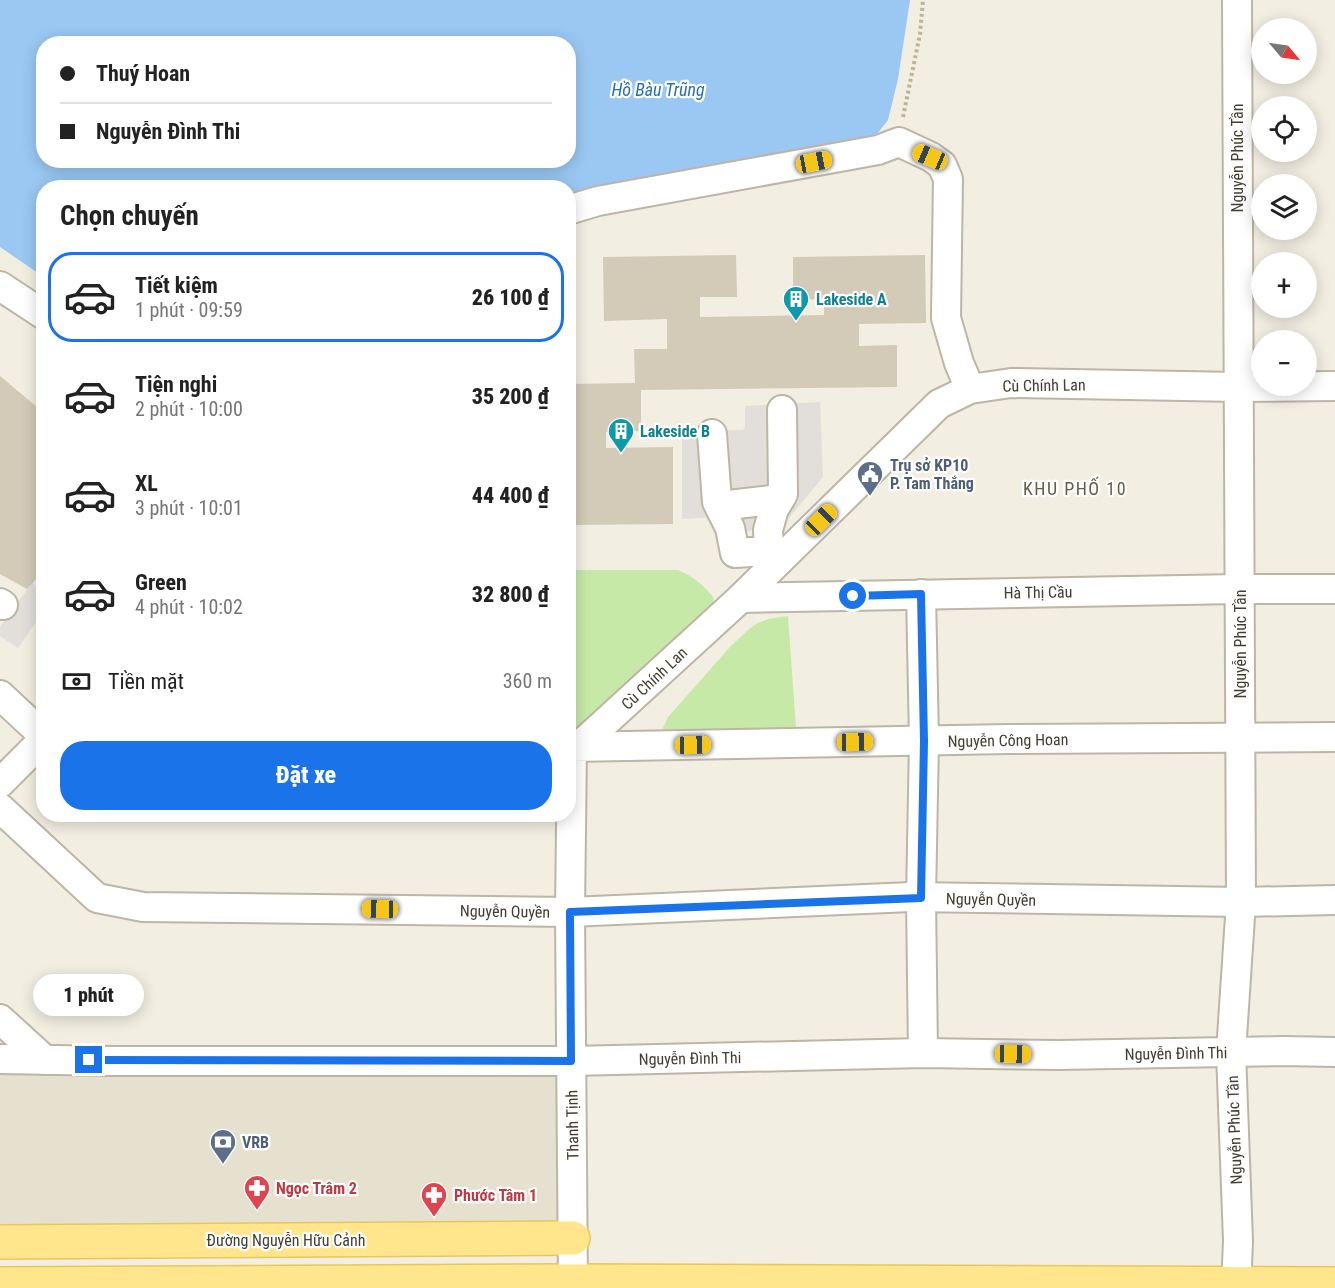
<!DOCTYPE html>
<html lang="vi">
<head>
<meta charset="utf-8">
<style>
	:root { --surface:#fff; --page:#f2f2f2; --text:#222; --muted:#767676; --line:#e0e0e0; --accent:#1a73e8 }
	body { margin:0; font-family:"Roboto Condensed",sans-serif; background:var(--page); color:var(--text); height:100vh; display:flex; flex-direction:column; font-size:22px; white-space:nowrap }
	* { box-sizing:border-box; margin:0 }
	p { font-size:20px; color:var(--muted) }
	.icon { flex:none; width:33px; height:33px; fill:none; stroke:currentColor; stroke-width:2; stroke-linecap:round; stroke-linejoin:round }
	.map { position:relative; flex:1; overflow:hidden }
	.details { position:absolute; left:36px; top:180px; width:540px; height:642px; display:flex; flex-direction:column; background:var(--surface); border-radius:24px; box-shadow:0 3px 15px #0003 }
	.details>* { flex:none }
	.guide { position:absolute; left:36px; top:36px; width:540px; height:132px; border-radius:24px; box-shadow:0 3px 15px #0003; display:grid; align-content:center; height:132px; padding:0 24px; background:var(--surface) }
	.needle { width:39px; rotate:119deg }
	.buttons { position:absolute; left:1251px; top:18px; display:grid; gap:12px }
	.buttons a { display:grid; place-items:center; width:66px; height:66px; border-radius:50%; background:var(--surface); box-shadow:0 3px 15px #0003; font-size:30px }
	.end { position:absolute; width:27px; height:27px; margin:-14px; border:8px solid #1a73e8; background:#fff; box-shadow:0 0 0 3px #fff }
	.from { border-radius:50% }
	.bubble { position:absolute; height:42px; border-radius:21px; background:var(--surface); box-shadow:0 3px 15px #0003; font-size:20px; font-weight:800; line-height:42px; text-align:center }
	.car { position:absolute; width:18px; height:36px; margin:-18px -9px; border-radius:8px; box-shadow:0 0 4px 2px #0007; background:linear-gradient(#f5c518 24%,#345 0 40%,#f5c518 0 76%,#345 0 86%,#f5c518 0) }
	.guide b { display:flex; align-items:center; gap:21px; height:57px; font-size:22px }
	.guide b+b { border-top:2px solid var(--line) }
	.guide i { width:15px; height:15px; background:var(--text) }
	ul { padding:0; list-style:none }
	li { display:flex; align-items:center; gap:18px; height:90px; margin:0 12px 9px; padding:0 12px; border:3px solid transparent; border-radius:24px }
	li div { flex:1 }
	li b { display:block; font-size:22px }
	li em { font-style:normal; font-weight:800 }
	li.on { border-color:var(--accent) }
	li>.icon { width:54px; height:54px; stroke-width:1.5 }
	h2 { padding:0 24px; font-size:27px; line-height:72px }
	.pay { display:flex; align-items:center; gap:15px; height:66px; padding:0 24px; font-size:22px }
	.pay p { margin-inline-start:auto }
	.button { display:flex; gap:12px; margin-top:auto; padding:12px 24px }
	.button a { flex:1; height:69px; border-radius:24px; background:var(--accent); color:#fff; font-size:24px; font-weight:800; line-height:69px; text-align:center }
	.map>svg:first-child { display:block }
	.residential { fill:#e6e0cf }
	.green { fill:#c7e9a8 }
	.parking { fill:#e2dfdb }
	.water { fill:#9ac8f3; fill-rule:evenodd }
	.building { fill:#d3cab7 }
	.lines { fill:none; stroke-linecap:round; stroke-linejoin:round }
	.minor-casing { stroke:#bdb6a4; stroke-width:32 }
	.major-casing { stroke:#e8c759; stroke-width:36 }
	.path { stroke:#c0b395; stroke-width:4; stroke-dasharray:3 3; stroke-linecap:butt }
	.minor { stroke:#fff; stroke-width:28 }
	.major { stroke:#ffe68d; stroke-width:33 }
	.route { stroke:#1a73e8; stroke-width:8 }
	.labels { text-anchor:middle; stroke-width:4.5; stroke-linejoin:round; paint-order:stroke }
	.street-label { font-size:16px; fill:#433e32; stroke:#fff }
	.culture-label { font-size:16px; font-weight:bold; fill:#0d838f; stroke:#fff; text-anchor:start }
	.service-label { font-size:16px; font-weight:bold; fill:#4e5e75; stroke:#fff; text-anchor:start }
	.health-label { font-size:16px; font-weight:bold; fill:#be3a42; stroke:#fff; text-anchor:start }
	.water-label { font-size:18px; font-style:italic; fill:#286fb2; stroke:#fff }
	.neighbourhood-label { font-size:18px; letter-spacing:1.5px; fill:#665d49; stroke:#fff }
</style>
</head>
<body>
<div class="map">
<svg width="1335" height="1288" viewBox="0 0 1335 1288">
	<rect width="100%" height="100%" fill="#f2eee2"/>
	<path class="residential" d="M 0,1059 L 571,1061 L 573,1238 L 0,1242 Z"/>
	<g class="green">
		<path d="M 569,570 L 678,570 C 693,576 703,585 713,597 L 714,605 L 569,737 Z"/>
		<path d="M 788,616 L 797,742 L 666,740 L 663,728 L 668,717 L 730,647 L 749,629 L 758,623 L 768,619 Z"/>
	</g>
	<g class="parking">
		<path d="M 820,402 L 823,477 L 783,525 L 721,536 L 715,517 L 682,519 L 682,431 L 743,430 L 745,426 L 745,406 Z"/>
		<path d="M 32,583 L 43,592 L 43,612 L 18,648 L 0,636 L 0,627 Z"/>
	</g>
	<path class="water" d="M 0,0 L 910,0 L 898,79 L 888,120 L 873,139 L 569,200 L 568,188 L 44,188 L 43,273 L 35,271 L 0,247 ZM 44,44 L 568,44 L 568,160 L 44,160 Z"/>
	<g class="building">
		<path d="M 736,255 L 737,297 L 700,297 L 700,317 L 824,315 L 824,299 L 793,300 L 793,257 L 925,255 L 926,323 L 859,324 L 859,346 L 897,345 L 897,387 L 641,390 L 641,431 L 606,432 L 606,448 L 673,447 L 673,524 L 568,525 L 568,384 L 635,383 L 634,349 L 667,349 L 667,319 L 604,321 L 603,257 Z"/>
		<path d="M 0,376 L 44,413 L 44,574 L 42,573 L 27,589 L 0,574 Z"/>
	</g>
	<g class="lines">
		<g class="minor-casing">
			<g id="minor">
				<path d="M 568,210 L 598,201 L 878,150 L 899,142 L 931,157 L 942,165 L 948,179 L 946,318 L 959,363 L 970,389"/>
				<path d="M 0,286 L 44,315"/>
				<path d="M 712,434 L 717,502 L 730,528 L 735,553 L 769,551"/>
				<path d="M 720,506 L 780,499"/>
				<path d="M 770,569 L 768,530 L 774,509 L 783,494 L 782,410"/>
				<path d="M 921,594 L 924,741 L 921,898 L 923,1053"/>
				<path d="M 741,598 L 1239,589 L 1335,589"/>
				<path d="M 0,603 L 3,605"/>
				<path d="M 0,695 L 44,736"/>
				<path d="M 571,747 L 582,743 L 588,738 L 741,598 L 939,404 L 970,389 L 1011,383 L 1238,387 L 1335,386"/>
				<path d="M 0,783 L 44,739"/>
				<path d="M 0,808 L 97,898 L 143,907 L 570,912 L 911,897 L 1241,902 L 1335,900"/>
				<path d="M 0,1019 L 45,1060"/>
				<path d="M 0,1059 L 111,1061 L 571,1061 L 923,1053 L 1058,1055 L 1284,1051 L 1335,1052"/>
				<path d="M 573,1288 L 570,912 L 572,747 L 1009,739 L 1335,737"/>
				<path d="M 1236,1288 L 1238,1241 L 1231,1052 L 1241,902 L 1237,0"/>
			</g>
		</g>
		<g class="major-casing">
			<g id="major">
				<path d="M 0,1242 L 573,1238"/>
				<path d="M 0,1284 L 573,1281 L 1335,1284"/>
			</g>
		</g>
		<path class="path" d="M 903,117 L 920,34 L 923,0"/>
		<use href="#minor" class="minor"/>
		<use href="#major" class="major"/>
	</g>
	<g class="lines">
		<path class="route" d="M 89,1060 L 571,1061 L 570,912 L 921,898 L 924,741 L 921,594 L 853,596"/>
	</g>
	<defs>
		<g id="building-pin" transform="scale(1.35)"><path d="M0 17L-7.5 6A9.5 9.5 0 1 1 7.5 6Z" fill="#0f9aa8" stroke="#fff"/><path d="M-4-6H4V6H1V3H-1V6H-4ZM-2.5-4.3h1.7v1.8h-1.7ZM.8-4.3h1.7v1.8H.8ZM-2.5-1h1.7V.8h-1.7ZM.8-1h1.7V.8H.8Z" fill="#fff"/></g>
		<g id="civic-pin" transform="scale(1.35)"><path d="M0 17L-7.5 6A9.5 9.5 0 1 1 7.5 6Z" fill="#5c6f8a" stroke="#fff"/><path d="M-.6-6.5H3V-4.5H.6V-3L4-1V1h2V6H-6V1h2V-1L-.6-3ZM-1.2 2.5V6h2.4V2.5Z" fill="#fff"/></g>
		<g id="bank-pin" transform="scale(1.35)"><path d="M0 17L-7.5 6A9.5 9.5 0 1 1 7.5 6Z" fill="#5c6f8a" stroke="#fff"/><path d="M-6-4H6V4H-6ZM0-2.3a2.3 2.3 0 1 0 0 4.6a2.3 2.3 0 1 0 0-4.6Z" fill="#fff"/></g>
		<g id="pharmacy-pin" transform="scale(1.35)"><path d="M0 17L-7.5 6A9.5 9.5 0 1 1 7.5 6Z" fill="#e0444e" stroke="#fff"/><path d="M-2-6h4v4h4v4h-4v4h-4v-4h-4v-4h4Z" fill="#fff"/></g>
	</defs>
	<g fill-rule="evenodd">
		<use href="#building-pin" x="796" y="299"/>
		<use href="#building-pin" x="621" y="431"/>
		<use href="#civic-pin" x="870" y="474"/>
		<use href="#bank-pin" x="223" y="1142"/>
		<use href="#pharmacy-pin" x="257" y="1188"/>
		<use href="#pharmacy-pin" x="434" y="1195"/>
	</g>
	<g class="labels">
		<g class="street-label">
			<text transform="translate(1237 158) rotate(-90)" y="6">Nguyễn Phúc Tần</text>
			<text transform="translate(1044 385) rotate(-1)" y="6">Cù Chính Lan</text>
			<text transform="translate(1038 592) rotate(-1)" y="6">Hà Thị Cầu</text>
			<text transform="translate(1240 644) rotate(-90)" y="6">Nguyễn Phúc Tần</text>
			<text transform="translate(654 678) rotate(-43)" y="6">Cù Chính Lan</text>
			<text transform="translate(1008 740) rotate(-1)" y="6">Nguyễn Công Hoan</text>
			<text transform="translate(991 899) rotate(1)" y="6">Nguyễn Quyền</text>
			<text transform="translate(505 911) rotate(1)" y="6">Nguyễn Quyền</text>
			<text transform="translate(1176 1053) rotate(-1)" y="6">Nguyễn Đình Thi</text>
			<text transform="translate(690 1058) rotate(-1)" y="6">Nguyễn Đình Thi</text>
			<text transform="translate(572 1125) rotate(-91)" y="6">Thanh Tịnh</text>
			<text transform="translate(1234 1130) rotate(-92)" y="6">Nguyễn Phúc Tần</text>
			<text x="286" y="1246">Đường Nguyễn Hữu Cảnh</text>
		</g>
		<g class="culture-label">
			<text x="816" y="305">Lakeside A</text>
			<text x="640" y="437">Lakeside B</text>
		</g>
		<g class="service-label">
			<text x="890" y="471">Trụ sở KP10<tspan x="890" dy="18">P. Tam Thắng</tspan></text>
			<text x="242" y="1148">VRB</text>
		</g>
		<g class="health-label">
			<text x="276" y="1194">Ngọc Trâm 2</text>
			<text x="454" y="1201">Phước Tâm 1</text>
		</g>
		<g class="water-label">
			<text x="658" y="96">Hồ Bàu Trũng</text>
		</g>
		<g class="neighbourhood-label">
			<text x="1075" y="495">KHU PHỐ 10</text>
		</g>
	</g>
</svg>
<div class="buttons">
<a><svg class="needle" viewBox="-14 -14 28 28"><path d="M0-13l5 13h-10z" fill="#e53935"/><path d="M0 13l5-13h-10z" fill="#767676"/></svg></a>
<a><svg class="icon" aria-label="locate" viewBox="0 0 24 24"><circle cx="12" cy="12" r="6"/><path d="M12 2v4M12 18v4M2 12h4M18 12h4"/></svg></a>
<a><svg class="icon" aria-label="layers" viewBox="0 0 24 24"><path d="M12 4l9 5-9 5-9-5zM3 14l9 5 9-5"/></svg></a>
<a>+</a>
<a>−</a>
</div>
<i class="end from" style="left:853px;top:596px"></i>
<i class="end" style="left:89px;top:1060px"></i>
<div class="bubble" style="left:33px;top:974px;width:111px">1 phút</div>
<i class="car" style="left:930px;top:157px;rotate:293deg"></i>
<i class="car" style="left:814px;top:162px;rotate:79deg"></i>
<i class="car" style="left:821px;top:520px;rotate:45deg"></i>
<i class="car" style="left:855px;top:742px;rotate:89deg"></i>
<i class="car" style="left:693px;top:745px;rotate:89deg"></i>
<i class="car" style="left:380px;top:909px;rotate:271deg"></i>
<i class="car" style="left:1013px;top:1054px;rotate:91deg"></i>
<div class="guide">
<b><i class="from"></i>Thuý Hoan</b>
<b><i></i>Nguyễn Đình Thi</b>
</div>
<section class="details">
<h2>Chọn chuyến</h2>
<ul>
<li class="on"><svg class="icon" aria-label="car" viewBox="0 0 24 24"><path d="M5 17H2v-5l4-1 3-4h7l3 4 3 1v5h-3M9 17h6M6 11h13"/><circle cx="7" cy="17" r="2"/><circle cx="17" cy="17" r="2"/></svg><div><b>Tiết kiệm</b><p>1 phút · 09:59</p></div><em>26 100 ₫</em></li>
<li><svg class="icon" aria-label="car" viewBox="0 0 24 24"><path d="M5 17H2v-5l4-1 3-4h7l3 4 3 1v5h-3M9 17h6M6 11h13"/><circle cx="7" cy="17" r="2"/><circle cx="17" cy="17" r="2"/></svg><div><b>Tiện nghi</b><p>2 phút · 10:00</p></div><em>35 200 ₫</em></li>
<li><svg class="icon" aria-label="car" viewBox="0 0 24 24"><path d="M5 17H2v-5l4-1 3-4h7l3 4 3 1v5h-3M9 17h6M6 11h13"/><circle cx="7" cy="17" r="2"/><circle cx="17" cy="17" r="2"/></svg><div><b>XL</b><p>3 phút · 10:01</p></div><em>44 400 ₫</em></li>
<li><svg class="icon" aria-label="car" viewBox="0 0 24 24"><path d="M5 17H2v-5l4-1 3-4h7l3 4 3 1v5h-3M9 17h6M6 11h13"/><circle cx="7" cy="17" r="2"/><circle cx="17" cy="17" r="2"/></svg><div><b>Green</b><p>4 phút · 10:02</p></div><em>32 800 ₫</em></li>
</ul>
<div class="pay"><svg class="icon" aria-label="cash" viewBox="0 0 24 24"><path d="M3 7h18v10H3z"/><circle cx="12" cy="12" r="2"/></svg>Tiền mặt<p>360 m</p></div>
<div class="button"><a>Đặt xe</a></div>
</section>
</div>
</body>
</html>
